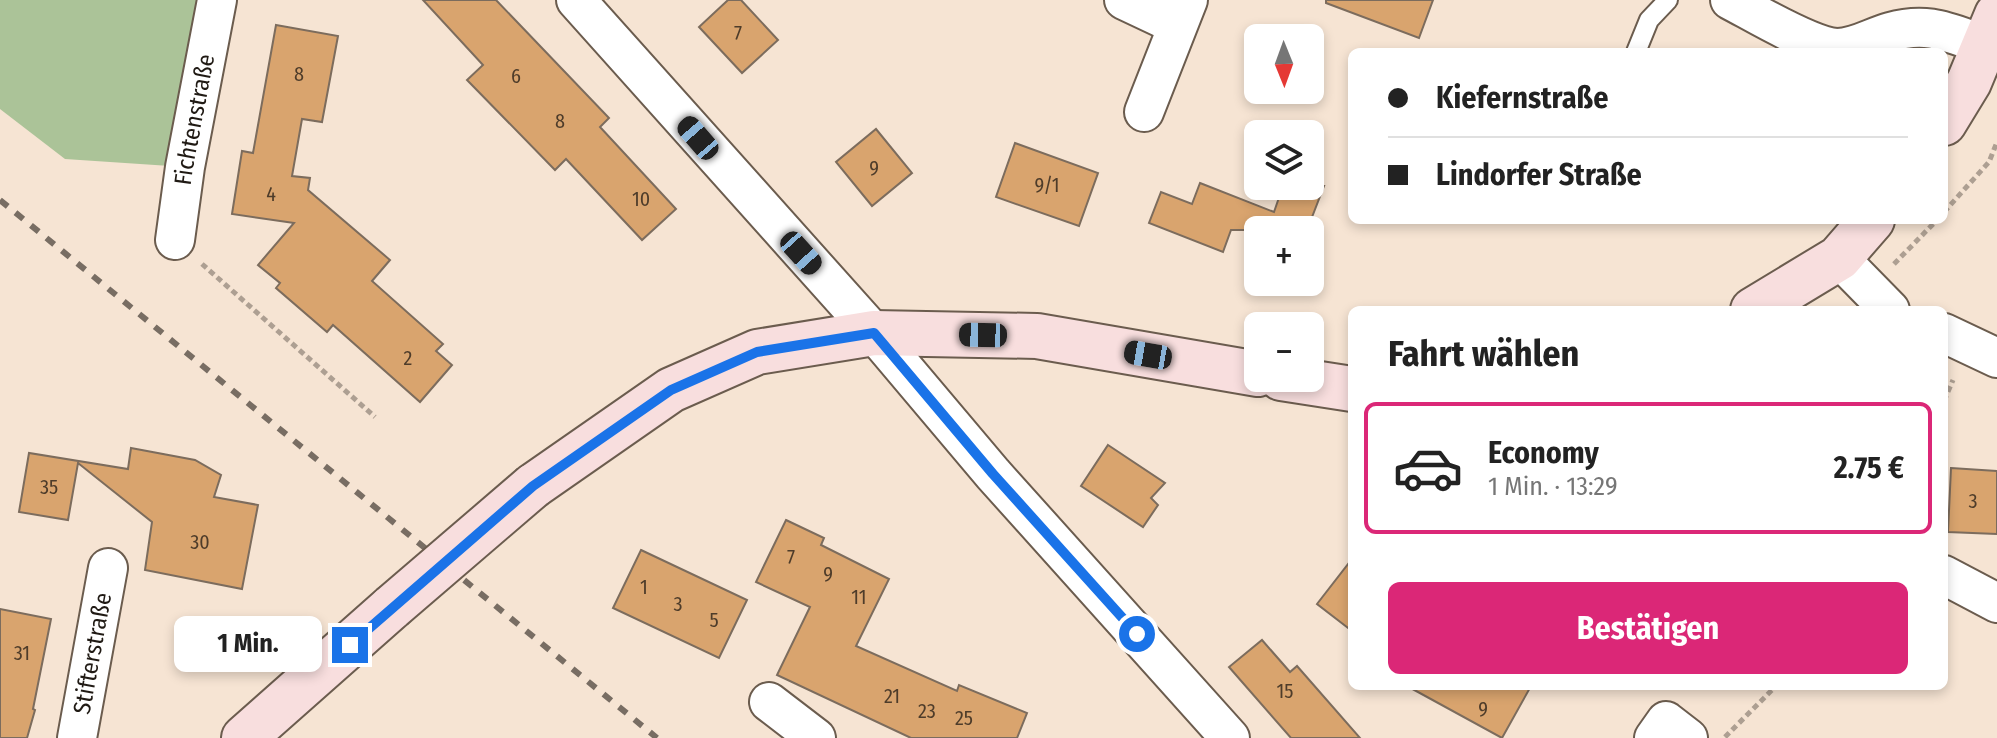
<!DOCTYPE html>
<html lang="de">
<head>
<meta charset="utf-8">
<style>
	:root { --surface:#fff; --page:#f2f2f2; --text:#222; --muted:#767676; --line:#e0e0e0; --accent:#db2777 }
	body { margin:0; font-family:"Fira Sans Condensed",sans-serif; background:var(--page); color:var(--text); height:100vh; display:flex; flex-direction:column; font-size:30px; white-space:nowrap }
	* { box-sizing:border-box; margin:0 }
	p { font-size:26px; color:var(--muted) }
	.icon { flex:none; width:44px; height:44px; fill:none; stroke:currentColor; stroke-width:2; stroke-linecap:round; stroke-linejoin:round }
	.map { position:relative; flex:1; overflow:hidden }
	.details { position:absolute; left:1348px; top:306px; width:600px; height:384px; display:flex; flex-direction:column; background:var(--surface); border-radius:12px; box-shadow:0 4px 12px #0003 }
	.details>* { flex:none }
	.top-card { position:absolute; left:1348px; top:48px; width:600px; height:176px; border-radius:12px; box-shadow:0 4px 12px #0003; display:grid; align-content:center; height:176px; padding:0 40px; background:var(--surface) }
	.needle { width:52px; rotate:179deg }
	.tools { position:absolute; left:1244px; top:24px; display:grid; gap:16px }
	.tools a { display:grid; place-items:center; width:80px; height:80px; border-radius:12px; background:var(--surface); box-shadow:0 4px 12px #0003; font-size:40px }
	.end { position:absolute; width:36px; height:36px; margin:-18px; border:10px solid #1a73e8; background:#fff; box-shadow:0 0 0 4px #fff }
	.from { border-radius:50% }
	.bubble { position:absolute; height:56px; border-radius:12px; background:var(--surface); box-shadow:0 4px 12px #0003; font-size:26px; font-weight:700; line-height:56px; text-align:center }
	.car { position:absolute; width:24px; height:48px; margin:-24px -12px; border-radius:10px; box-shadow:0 0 6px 2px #0007; background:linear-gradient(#222 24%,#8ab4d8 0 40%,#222 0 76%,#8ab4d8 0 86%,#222 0) }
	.top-card b { display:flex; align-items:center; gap:28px; height:76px; font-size:30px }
	.top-card b+b { border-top:2px solid var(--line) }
	.top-card i { width:20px; height:20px; background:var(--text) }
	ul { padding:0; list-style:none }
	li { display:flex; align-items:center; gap:24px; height:132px; margin:0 16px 12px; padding:0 24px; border:4px solid transparent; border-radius:12px }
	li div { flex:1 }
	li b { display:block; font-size:30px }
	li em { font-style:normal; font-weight:700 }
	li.current { border-color:var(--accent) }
	li>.icon { width:72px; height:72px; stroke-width:1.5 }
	h2 { padding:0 40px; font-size:36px; line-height:96px }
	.button { display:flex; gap:16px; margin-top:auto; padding:16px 40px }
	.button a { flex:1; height:92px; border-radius:12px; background:var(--accent); color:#fff; font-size:32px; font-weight:700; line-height:92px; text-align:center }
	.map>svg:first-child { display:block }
	.green { fill:#abc398 }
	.building { fill:#d9a46e; stroke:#7c6c5d; stroke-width:2 }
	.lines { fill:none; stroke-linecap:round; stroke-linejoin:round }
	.lane-casing { stroke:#6b5c4e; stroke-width:22 }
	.street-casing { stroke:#6b5c4e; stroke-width:42 }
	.secondary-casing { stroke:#6b5c4e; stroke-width:48 }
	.path { stroke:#ad9f92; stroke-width:5; stroke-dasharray:6 4; stroke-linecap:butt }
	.lane { stroke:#fff; stroke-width:18 }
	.street { stroke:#fff; stroke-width:38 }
	.secondary { stroke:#f8dede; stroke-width:44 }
	.rail { stroke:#786d63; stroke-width:6; stroke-dasharray:10 10; stroke-linecap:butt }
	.secondary-bridge-casing { stroke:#6b5c4e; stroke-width:48; stroke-linecap:butt }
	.secondary-bridge { stroke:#f8dede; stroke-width:44 }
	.route { stroke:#1a73e8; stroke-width:10 }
	.labels { text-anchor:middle; stroke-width:6; stroke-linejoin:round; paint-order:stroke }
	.number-label { font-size:20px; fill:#4e3c2a }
	.street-label { font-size:24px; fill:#201a14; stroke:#f6e4d3 }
</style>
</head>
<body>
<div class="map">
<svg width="1997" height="738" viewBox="0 0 1997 738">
	<rect width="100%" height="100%" fill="#f6e4d3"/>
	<path class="green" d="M 0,0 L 217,0 L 185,167 L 65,159 L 0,109 Z"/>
	<g class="building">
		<path d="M 423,0 L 496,0 L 609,118 L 600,127 L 676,209 L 642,240 L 566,159 L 555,170 L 467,80 L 483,65 Z"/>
		<path d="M 728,0 L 741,0 L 778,40 L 742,73 L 699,27 Z"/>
		<path d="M 1326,0 L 1433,0 L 1419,38 L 1326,3 Z"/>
		<path d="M 276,25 L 338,36 L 322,122 L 302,119 L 292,176 L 310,178 L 308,190 L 390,260 L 372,281 L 443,344 L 436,351 L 452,365 L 420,402 L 333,325 L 327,332 L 276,288 L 280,283 L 258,265 L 294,223 L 232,214 L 242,151 L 253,153 Z"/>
		<path d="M 876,129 L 912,173 L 872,206 L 836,162 Z"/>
		<path d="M 1015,143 L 1098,173 L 1079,226 L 996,197 Z"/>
		<path d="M 1200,183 L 1274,212 L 1283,186 L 1324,186 L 1309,225 L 1315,230 L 1231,230 L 1223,252 L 1149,223 L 1161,192 L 1192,204 Z"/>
		<path d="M 1108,445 L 1165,483 L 1151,498 L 1158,505 L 1143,527 L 1081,486 Z"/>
		<path d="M 131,448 L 195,460 L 221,475 L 214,497 L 258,505 L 242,589 L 145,570 L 152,522 L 78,463 L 68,520 L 19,512 L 29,453 L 128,469 Z"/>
		<path d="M 1951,468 L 1997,471 L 1997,534 L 1948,532 Z"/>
		<path d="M 786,520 L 824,538 L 821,545 L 889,579 L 856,646 L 957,691 L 959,685 L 1027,713 L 1017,738 L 911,738 L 777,675 L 810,607 L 756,582 Z"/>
		<path d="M 641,550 L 747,600 L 719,658 L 613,608 Z"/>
		<path d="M 1352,559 L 1352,631 L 1317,604 Z"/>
		<path d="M 0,609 L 51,619 L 33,709 L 35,710 L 27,738 L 0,738 Z"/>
		<path d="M 1262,640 L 1290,672 L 1297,666 L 1360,738 L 1291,738 L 1229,667 Z"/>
		<path d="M 1407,686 L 1531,686 L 1502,738 Z"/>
	</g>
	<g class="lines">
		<g class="lane-casing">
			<path id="lane" d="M 1636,52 L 1649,20 L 1668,0"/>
		</g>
		<g class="street-casing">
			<g id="street">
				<path d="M 576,0 L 874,333 L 993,474 L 1230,738"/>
				<path d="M 1124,0 L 1177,25"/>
				<path d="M 1730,0 C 1755,13 1811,47 1837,48 C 1856,48 1872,37 1890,32 C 1929,21 1949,33 1985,45"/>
				<path d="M 1144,112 L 1188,0"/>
				<path id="s1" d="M 175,240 L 185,167 L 217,0"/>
				<path d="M 1839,258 L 1890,310"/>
				<path d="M 1944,333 L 1997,358"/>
				<path d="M 1944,575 L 1997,603"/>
				<path d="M 769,702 L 816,738"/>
				<path id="s2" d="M 77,738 L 108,568"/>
				<path d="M 1654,738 L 1666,721 L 1688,738"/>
			</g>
		</g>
		<g class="secondary-casing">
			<g id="secondary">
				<path d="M 1944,123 L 1969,82 L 1997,15"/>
				<path d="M 1753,310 L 1839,258 L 1872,220"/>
				<path d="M 1281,378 L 1352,389"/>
				<path d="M 533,486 L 671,390 L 757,352 L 874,333 L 1037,336 L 1258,374"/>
				<path d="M 244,738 L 392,607"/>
			</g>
		</g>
		<g class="path">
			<path d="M 1944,212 L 1989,162 L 1997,142"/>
			<path d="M 202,264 L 375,417"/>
			<path d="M 1894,264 L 1937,220"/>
			<path d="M 1944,401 L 1953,380"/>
			<path d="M 1725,737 L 1776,686"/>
		</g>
		<use href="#lane" class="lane"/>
		<use href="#street" class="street"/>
		<use href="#secondary" class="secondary"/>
		<path class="rail" d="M 0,200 L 657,738"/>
		<g class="secondary-bridge-casing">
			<path id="secondary-bridge" d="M 392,607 L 533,486"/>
		</g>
		<use href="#secondary-bridge" class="secondary-bridge"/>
	</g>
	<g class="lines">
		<path class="route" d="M 350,645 L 533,486 L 671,390 L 757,352 L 874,333 L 993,474 L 1137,634"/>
	</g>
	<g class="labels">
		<g class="number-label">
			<text x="738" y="40">7</text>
			<text x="299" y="81">8</text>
			<text x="516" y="83">6</text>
			<text x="560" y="128">8</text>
			<text x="874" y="175">9</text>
			<text x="1047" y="192">9/1</text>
			<text x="271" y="201">4</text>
			<text x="641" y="206">10</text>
			<text x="408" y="365">2</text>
			<text x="49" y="494">35</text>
			<text x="1973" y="508">3</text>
			<text x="200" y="549">30</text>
			<text x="791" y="564">7</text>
			<text x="828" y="581">9</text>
			<text x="644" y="594">1</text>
			<text x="859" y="604">11</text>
			<text x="678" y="611">3</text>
			<text x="714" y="627">5</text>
			<text x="22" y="660">31</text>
			<text x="1285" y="698">15</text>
			<text x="892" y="703">21</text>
			<text x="1483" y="716">9</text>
			<text x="927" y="718">23</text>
			<text x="964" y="725">25</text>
		</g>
		<g class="street-label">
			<text dy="8" stroke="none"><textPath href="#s1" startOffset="122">Fichtenstraße</textPath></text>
			<text dy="8" stroke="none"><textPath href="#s2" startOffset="86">Stifterstraße</textPath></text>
		</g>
	</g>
</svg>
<div class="tools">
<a><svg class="needle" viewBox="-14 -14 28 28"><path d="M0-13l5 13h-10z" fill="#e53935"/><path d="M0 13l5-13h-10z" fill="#767676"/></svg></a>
<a><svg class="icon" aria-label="layers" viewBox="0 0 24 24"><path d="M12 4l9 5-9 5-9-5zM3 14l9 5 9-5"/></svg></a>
<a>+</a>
<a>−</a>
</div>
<i class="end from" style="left:1137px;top:634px"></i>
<i class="end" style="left:350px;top:645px"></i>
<div class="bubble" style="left:174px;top:616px;width:148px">1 Min.</div>
<i class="car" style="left:698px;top:138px;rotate:319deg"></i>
<i class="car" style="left:801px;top:253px;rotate:138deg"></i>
<i class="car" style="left:983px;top:335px;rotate:271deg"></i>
<i class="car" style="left:1148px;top:355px;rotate:280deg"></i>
<div class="top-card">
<b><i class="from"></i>Kiefernstraße</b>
<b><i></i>Lindorfer Straße</b>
</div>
<section class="details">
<h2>Fahrt wählen</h2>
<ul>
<li class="current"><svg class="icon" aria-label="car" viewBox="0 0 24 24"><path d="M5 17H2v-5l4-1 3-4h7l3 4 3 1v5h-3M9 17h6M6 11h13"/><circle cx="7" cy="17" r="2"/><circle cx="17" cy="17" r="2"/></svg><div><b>Economy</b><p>1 Min. · 13:29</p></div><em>2.75 €</em></li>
</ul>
<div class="button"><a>Bestätigen</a></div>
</section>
</div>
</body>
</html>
